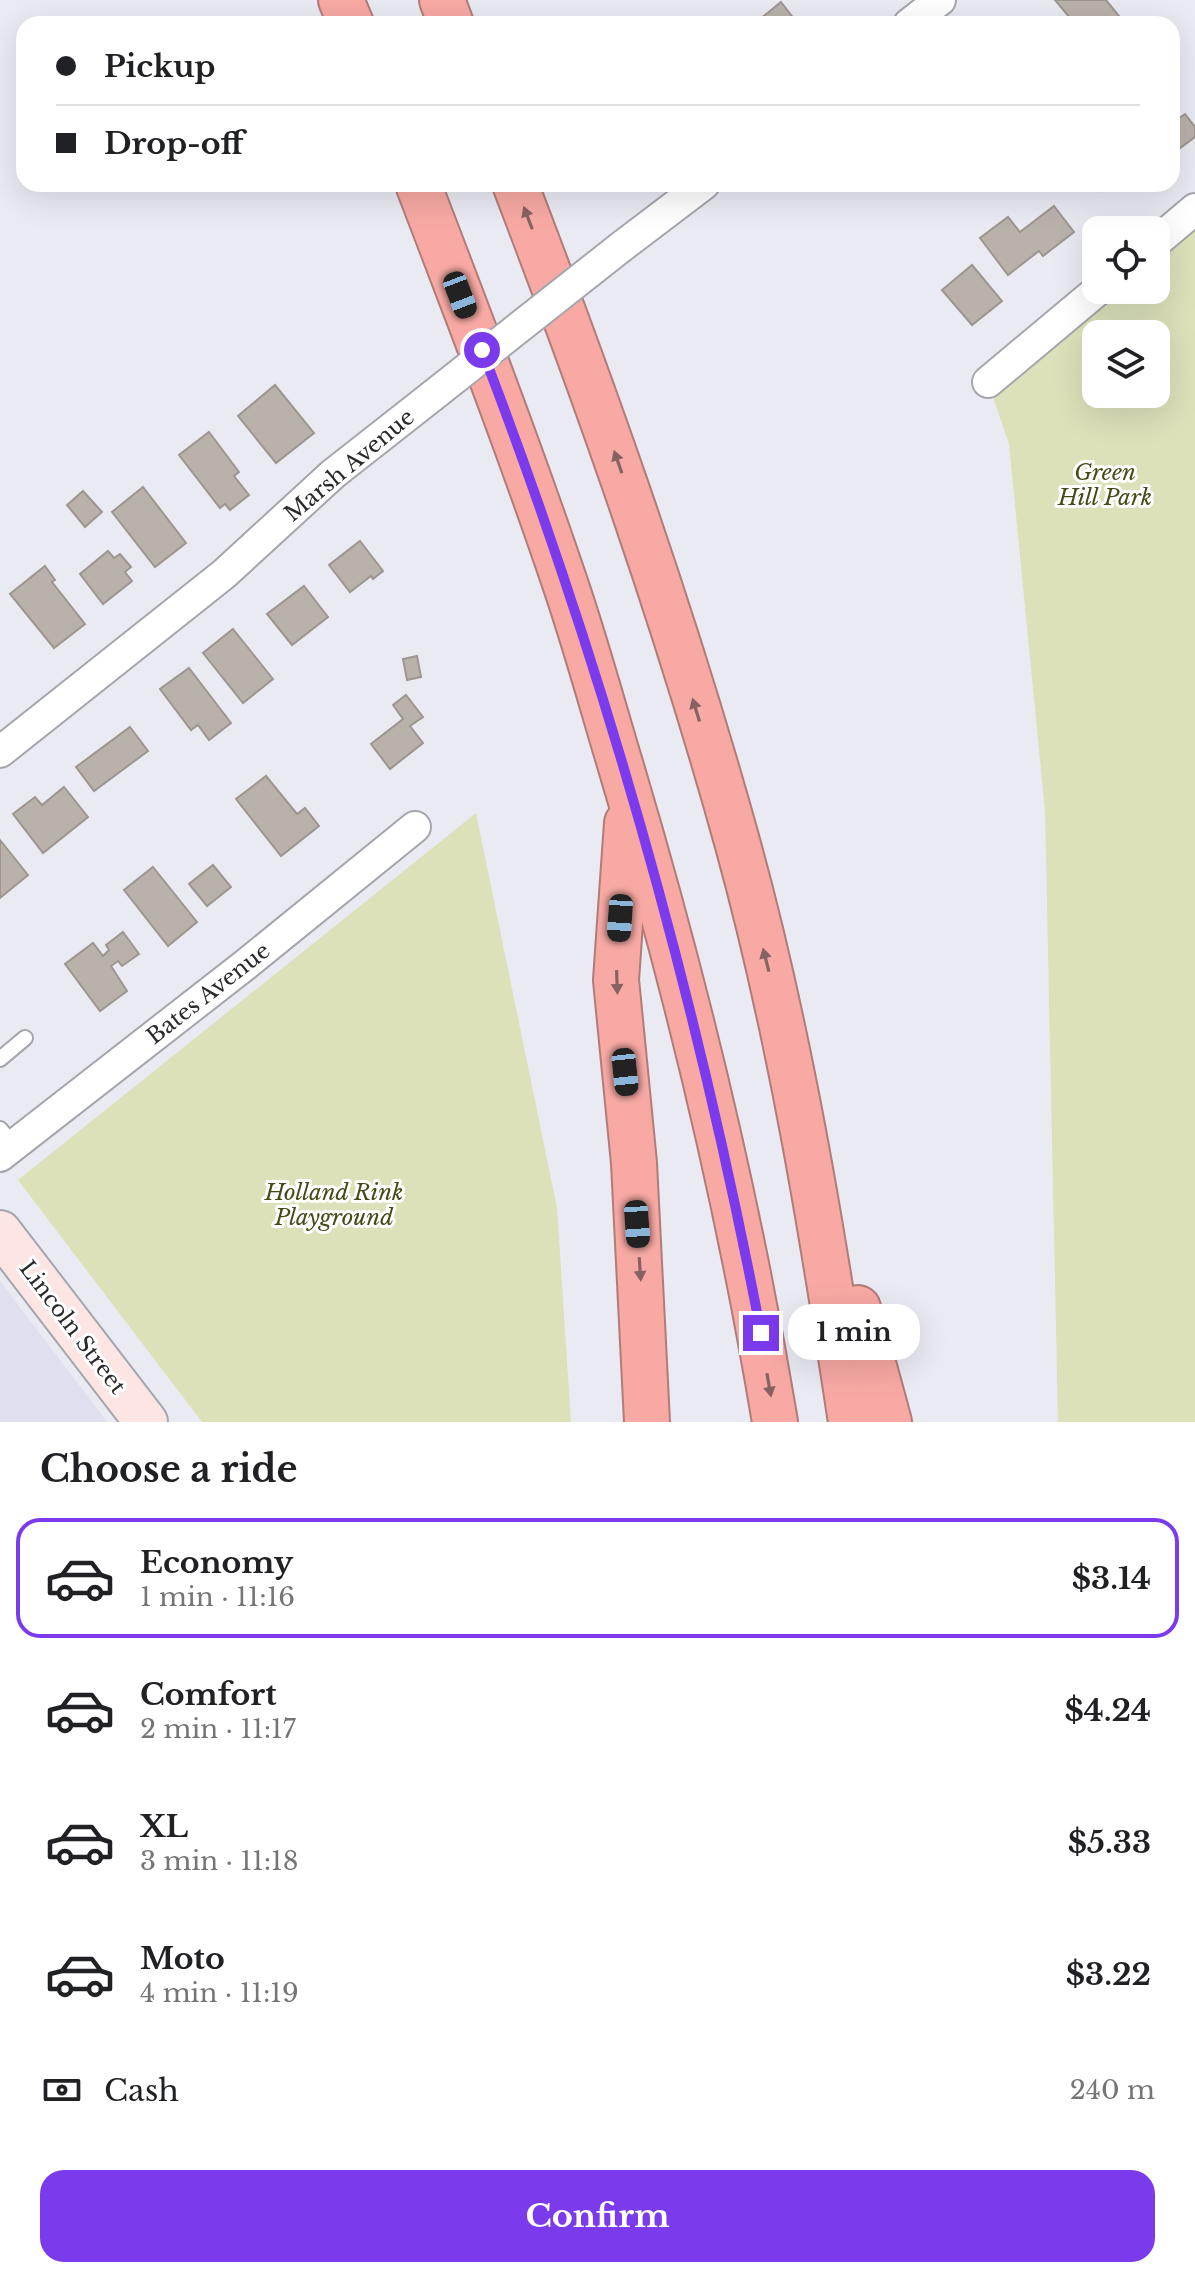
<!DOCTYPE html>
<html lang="en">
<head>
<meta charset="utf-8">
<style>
	:root { --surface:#fff; --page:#f6f6f6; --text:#202124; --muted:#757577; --line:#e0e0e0; --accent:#7c3aed }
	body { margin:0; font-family:"Libre Baskerville",serif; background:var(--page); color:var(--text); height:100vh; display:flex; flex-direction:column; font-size:30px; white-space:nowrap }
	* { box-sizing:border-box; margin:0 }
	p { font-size:26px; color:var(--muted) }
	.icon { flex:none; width:44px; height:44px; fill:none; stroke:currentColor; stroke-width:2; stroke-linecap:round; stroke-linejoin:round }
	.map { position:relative; height:1422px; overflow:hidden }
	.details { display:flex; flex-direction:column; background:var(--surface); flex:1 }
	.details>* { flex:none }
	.top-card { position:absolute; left:16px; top:16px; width:1164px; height:176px; border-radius:24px; box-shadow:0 8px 32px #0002; display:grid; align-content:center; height:176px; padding:0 40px; background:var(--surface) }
	.tools { position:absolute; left:1082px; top:216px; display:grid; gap:16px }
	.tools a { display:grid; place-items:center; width:88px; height:88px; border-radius:16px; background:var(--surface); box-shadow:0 8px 32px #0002; font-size:40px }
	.end { position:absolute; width:36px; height:36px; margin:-18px; border:10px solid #7c3aed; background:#fff; box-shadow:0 0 0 4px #fff }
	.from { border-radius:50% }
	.bubble { position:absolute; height:56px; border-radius:24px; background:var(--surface); box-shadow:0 8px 32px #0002; font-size:26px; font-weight:700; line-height:56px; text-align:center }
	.car { position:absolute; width:24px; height:48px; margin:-24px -12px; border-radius:10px; box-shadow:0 0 6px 2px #0007; background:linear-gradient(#222 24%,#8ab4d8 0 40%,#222 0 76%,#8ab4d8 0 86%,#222 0) }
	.top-card b { display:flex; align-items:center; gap:28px; height:76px; font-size:30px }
	.top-card b+b { border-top:2px solid var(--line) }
	.top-card i { width:20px; height:20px; background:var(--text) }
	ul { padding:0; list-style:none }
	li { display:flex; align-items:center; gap:24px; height:120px; margin:0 16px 12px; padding:0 24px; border:4px solid transparent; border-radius:24px }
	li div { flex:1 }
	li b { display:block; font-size:30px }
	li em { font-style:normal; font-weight:700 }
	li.active { border-color:var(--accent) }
	li>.icon { width:72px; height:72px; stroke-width:1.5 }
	h2 { padding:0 40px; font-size:36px; line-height:96px }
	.pay { display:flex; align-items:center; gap:20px; height:88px; padding:0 40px; font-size:30px }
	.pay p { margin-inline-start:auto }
	.button { display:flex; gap:16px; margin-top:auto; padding:16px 40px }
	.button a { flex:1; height:92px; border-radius:24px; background:var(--accent); color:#fff; font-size:32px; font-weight:700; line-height:92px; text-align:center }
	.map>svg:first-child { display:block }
	.built { fill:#dfdff0 }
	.green { fill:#dce1ba; fill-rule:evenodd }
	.building { fill:#b9b2ab; stroke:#9d968f; stroke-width:2 }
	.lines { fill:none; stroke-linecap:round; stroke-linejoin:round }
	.lane-casing { stroke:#a5a5ae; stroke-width:18 }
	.street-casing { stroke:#a5a5ae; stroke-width:34 }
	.secondary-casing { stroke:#a5a5ae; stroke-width:46 }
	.highway-casing { stroke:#b07c7a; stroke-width:48 }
	.lane { stroke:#fff; stroke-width:14 }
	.street { stroke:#fff; stroke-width:30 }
	.secondary { stroke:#fde5e4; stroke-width:42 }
	.highway { stroke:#f8a9a4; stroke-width:44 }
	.street-bridge-casing { stroke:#a5a5ae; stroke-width:34; stroke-linecap:butt }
	.street-bridge { stroke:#fff; stroke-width:30 }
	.oneway { fill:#866362 }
	.route { stroke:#7c3aed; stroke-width:10 }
	.labels { text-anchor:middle; stroke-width:6; stroke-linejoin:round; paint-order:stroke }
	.street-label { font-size:22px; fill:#29292c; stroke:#fff }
	.park-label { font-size:22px; font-style:italic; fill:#464a16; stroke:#fff }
</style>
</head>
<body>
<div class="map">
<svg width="1195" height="1422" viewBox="0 0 1195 1422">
	<rect width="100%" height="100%" fill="#eaeaf3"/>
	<path class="built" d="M 0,1281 L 107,1422 L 0,1422 Z"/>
	<g class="green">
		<path d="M 1195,209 L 1195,1422 L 1058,1422 L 1045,811 L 1009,444 L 988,382 L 1098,290 L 1156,290 L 1156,242 ZM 1096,334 L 1156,334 L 1156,394 L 1096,394 Z"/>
		<path d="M 476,813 L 557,1208 L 571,1422 L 202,1422 L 18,1180 Z"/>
	</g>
	<g class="building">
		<path d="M 1055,0 L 1106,0 L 1119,16 L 1109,24 L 1075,24 Z"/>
		<path d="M 781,2 L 798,24 L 754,24 Z"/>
		<path d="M 1185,114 L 1195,127 L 1195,137 L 1172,154 L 1172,117 L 1175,121 Z"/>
		<path d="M 1054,206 L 1074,232 L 1043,256 L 1039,251 L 1008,275 L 980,238 L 1008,217 L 1020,232 Z"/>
		<path d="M 972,265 L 1002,301 L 972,325 L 942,290 Z"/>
		<path d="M 275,385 L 314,433 L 276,463 L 238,416 Z"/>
		<path d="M 209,432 L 239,472 L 234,476 L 249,495 L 230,510 L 225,504 L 220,508 L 179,455 Z"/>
		<path d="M 143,487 L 186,543 L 155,567 L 112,512 Z"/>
		<path d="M 83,491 L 102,512 L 85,527 L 67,505 Z"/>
		<path d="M 360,541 L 383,571 L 373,579 L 371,576 L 350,592 L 329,565 Z"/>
		<path d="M 108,551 L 114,558 L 120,554 L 131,567 L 125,572 L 132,581 L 103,604 L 80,574 Z"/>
		<path d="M 45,566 L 55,580 L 52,582 L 85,624 L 54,648 L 10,594 Z"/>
		<path d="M 304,586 L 328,617 L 292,645 L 267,614 Z"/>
		<path d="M 233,629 L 273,679 L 243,703 L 203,653 Z"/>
		<path d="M 417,656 L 421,677 L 407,680 L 403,659 Z"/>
		<path d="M 189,668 L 231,723 L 209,740 L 198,725 L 191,730 L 160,689 Z"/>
		<path d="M 406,695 L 423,717 L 410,726 L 423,743 L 390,769 L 371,744 L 403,719 L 393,705 Z"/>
		<path d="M 130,727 L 148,751 L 94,791 L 76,767 Z"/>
		<path d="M 266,776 L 297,814 L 305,808 L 319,826 L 281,856 L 236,799 Z"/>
		<path d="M 64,787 L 88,817 L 43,853 L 13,814 L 35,797 L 42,805 Z"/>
		<path d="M 0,840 L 28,875 L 0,898 Z"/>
		<path d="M 213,865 L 231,887 L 207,906 L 189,884 Z"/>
		<path d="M 153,867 L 197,922 L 168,946 L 124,890 Z"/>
		<path d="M 123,932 L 139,954 L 122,966 L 118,961 L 111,966 L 127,991 L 100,1011 L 65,964 L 93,943 L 103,956 L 109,950 L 106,945 Z"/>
	</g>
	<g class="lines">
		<g class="lane-casing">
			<g id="lane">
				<path d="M 0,1059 L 25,1038"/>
				<path d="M 0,1129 L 13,1145"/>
			</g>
		</g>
		<g class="street-casing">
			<g id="street">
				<path d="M 909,24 L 940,0"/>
				<path d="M 1156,242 L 1195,209"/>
				<path d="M 621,247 L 704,184"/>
				<path d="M 988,382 L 1098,290"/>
				<path d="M 0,752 L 224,574 L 333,474 L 431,397"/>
				<path d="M 0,1156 L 245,965 L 415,827"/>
			</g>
		</g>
		<g class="secondary-casing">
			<path id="secondary" d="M 0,1232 L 146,1422"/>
		</g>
		<g class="highway-casing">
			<g id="highway">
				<path d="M 341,0 L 351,24"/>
				<path d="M 442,0 L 451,24"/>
				<path d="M 418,184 C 469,317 520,450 566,586 C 584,639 599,693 615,747 C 682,969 737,1193 775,1422"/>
				<path d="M 515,184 C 598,401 676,621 738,845 C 790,1034 822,1229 851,1422"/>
				<path d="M 627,823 L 616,980 L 634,1163 L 647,1422"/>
				<path d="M 858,1308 L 889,1422"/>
			</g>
		</g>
		<use href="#lane" class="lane"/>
		<use href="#street" class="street"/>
		<use href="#secondary" class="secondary"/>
		<use href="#highway" class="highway"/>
		<g class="street-bridge-casing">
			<path id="street-bridge" d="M 431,397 L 621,247"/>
		</g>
		<use href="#street-bridge" class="street-bridge"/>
	</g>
	<defs><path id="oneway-solid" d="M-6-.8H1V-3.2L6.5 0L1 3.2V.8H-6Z" transform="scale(2)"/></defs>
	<g class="oneway">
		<use href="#oneway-solid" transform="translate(528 218) rotate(-111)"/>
		<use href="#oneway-solid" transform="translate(618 462) rotate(-109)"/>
		<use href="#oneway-solid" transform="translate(696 710) rotate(-107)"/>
		<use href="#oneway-solid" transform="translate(766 960) rotate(-104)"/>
		<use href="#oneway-solid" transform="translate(617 982) rotate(88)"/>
		<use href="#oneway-solid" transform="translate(640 1269) rotate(86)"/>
		<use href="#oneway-solid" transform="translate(769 1385) rotate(80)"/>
	</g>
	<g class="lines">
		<path class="route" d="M 482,350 C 604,668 697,999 761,1333"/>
	</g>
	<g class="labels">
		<g class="street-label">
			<text transform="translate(349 465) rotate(-40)" y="8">Marsh Avenue</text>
			<text transform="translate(208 993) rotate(-38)" y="8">Bates Avenue</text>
			<text transform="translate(73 1327) rotate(53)" y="8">Lincoln Street</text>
		</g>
		<g class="park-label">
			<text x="1105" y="480">Green<tspan x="1105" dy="25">Hill Park</tspan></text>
			<text x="334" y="1200">Holland Rink<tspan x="334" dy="25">Playground</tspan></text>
		</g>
	</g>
</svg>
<div class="tools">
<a><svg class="icon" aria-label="locate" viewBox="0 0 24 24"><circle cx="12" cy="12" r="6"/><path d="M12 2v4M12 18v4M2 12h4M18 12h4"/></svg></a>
<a><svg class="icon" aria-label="layers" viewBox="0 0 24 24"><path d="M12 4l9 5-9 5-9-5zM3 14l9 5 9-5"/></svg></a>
</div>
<i class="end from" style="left:482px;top:350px"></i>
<i class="end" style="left:761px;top:1333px"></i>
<div class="bubble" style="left:788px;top:1304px;width:132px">1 min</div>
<i class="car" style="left:460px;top:295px;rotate:159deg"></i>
<i class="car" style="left:620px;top:918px;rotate:184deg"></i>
<i class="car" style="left:625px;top:1072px;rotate:174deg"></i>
<i class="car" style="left:637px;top:1224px;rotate:176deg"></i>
<div class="top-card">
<b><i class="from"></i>Pickup</b>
<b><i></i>Drop-off</b>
</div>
</div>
<section class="details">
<h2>Choose a ride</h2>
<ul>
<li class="active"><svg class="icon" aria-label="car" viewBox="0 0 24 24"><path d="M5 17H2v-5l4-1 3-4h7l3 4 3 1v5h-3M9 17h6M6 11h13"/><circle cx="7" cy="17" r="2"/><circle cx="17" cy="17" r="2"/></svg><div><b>Economy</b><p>1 min · 11:16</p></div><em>$3.14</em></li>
<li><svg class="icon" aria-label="car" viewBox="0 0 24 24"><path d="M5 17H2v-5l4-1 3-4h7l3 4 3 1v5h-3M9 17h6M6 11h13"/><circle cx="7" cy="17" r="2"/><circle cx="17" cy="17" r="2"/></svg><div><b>Comfort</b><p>2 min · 11:17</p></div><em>$4.24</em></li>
<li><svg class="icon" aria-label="car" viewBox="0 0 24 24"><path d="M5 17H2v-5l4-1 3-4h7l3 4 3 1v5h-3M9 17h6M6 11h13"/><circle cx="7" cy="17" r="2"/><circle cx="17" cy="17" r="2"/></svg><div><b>XL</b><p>3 min · 11:18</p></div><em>$5.33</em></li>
<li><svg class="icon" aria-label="car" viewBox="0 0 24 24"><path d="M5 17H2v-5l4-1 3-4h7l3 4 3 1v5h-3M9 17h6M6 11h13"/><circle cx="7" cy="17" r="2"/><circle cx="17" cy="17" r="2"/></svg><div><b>Moto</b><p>4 min · 11:19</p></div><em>$3.22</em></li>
</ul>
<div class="pay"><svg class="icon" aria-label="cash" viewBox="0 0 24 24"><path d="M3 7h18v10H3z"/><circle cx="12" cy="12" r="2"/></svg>Cash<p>240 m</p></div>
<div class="button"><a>Confirm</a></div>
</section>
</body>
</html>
